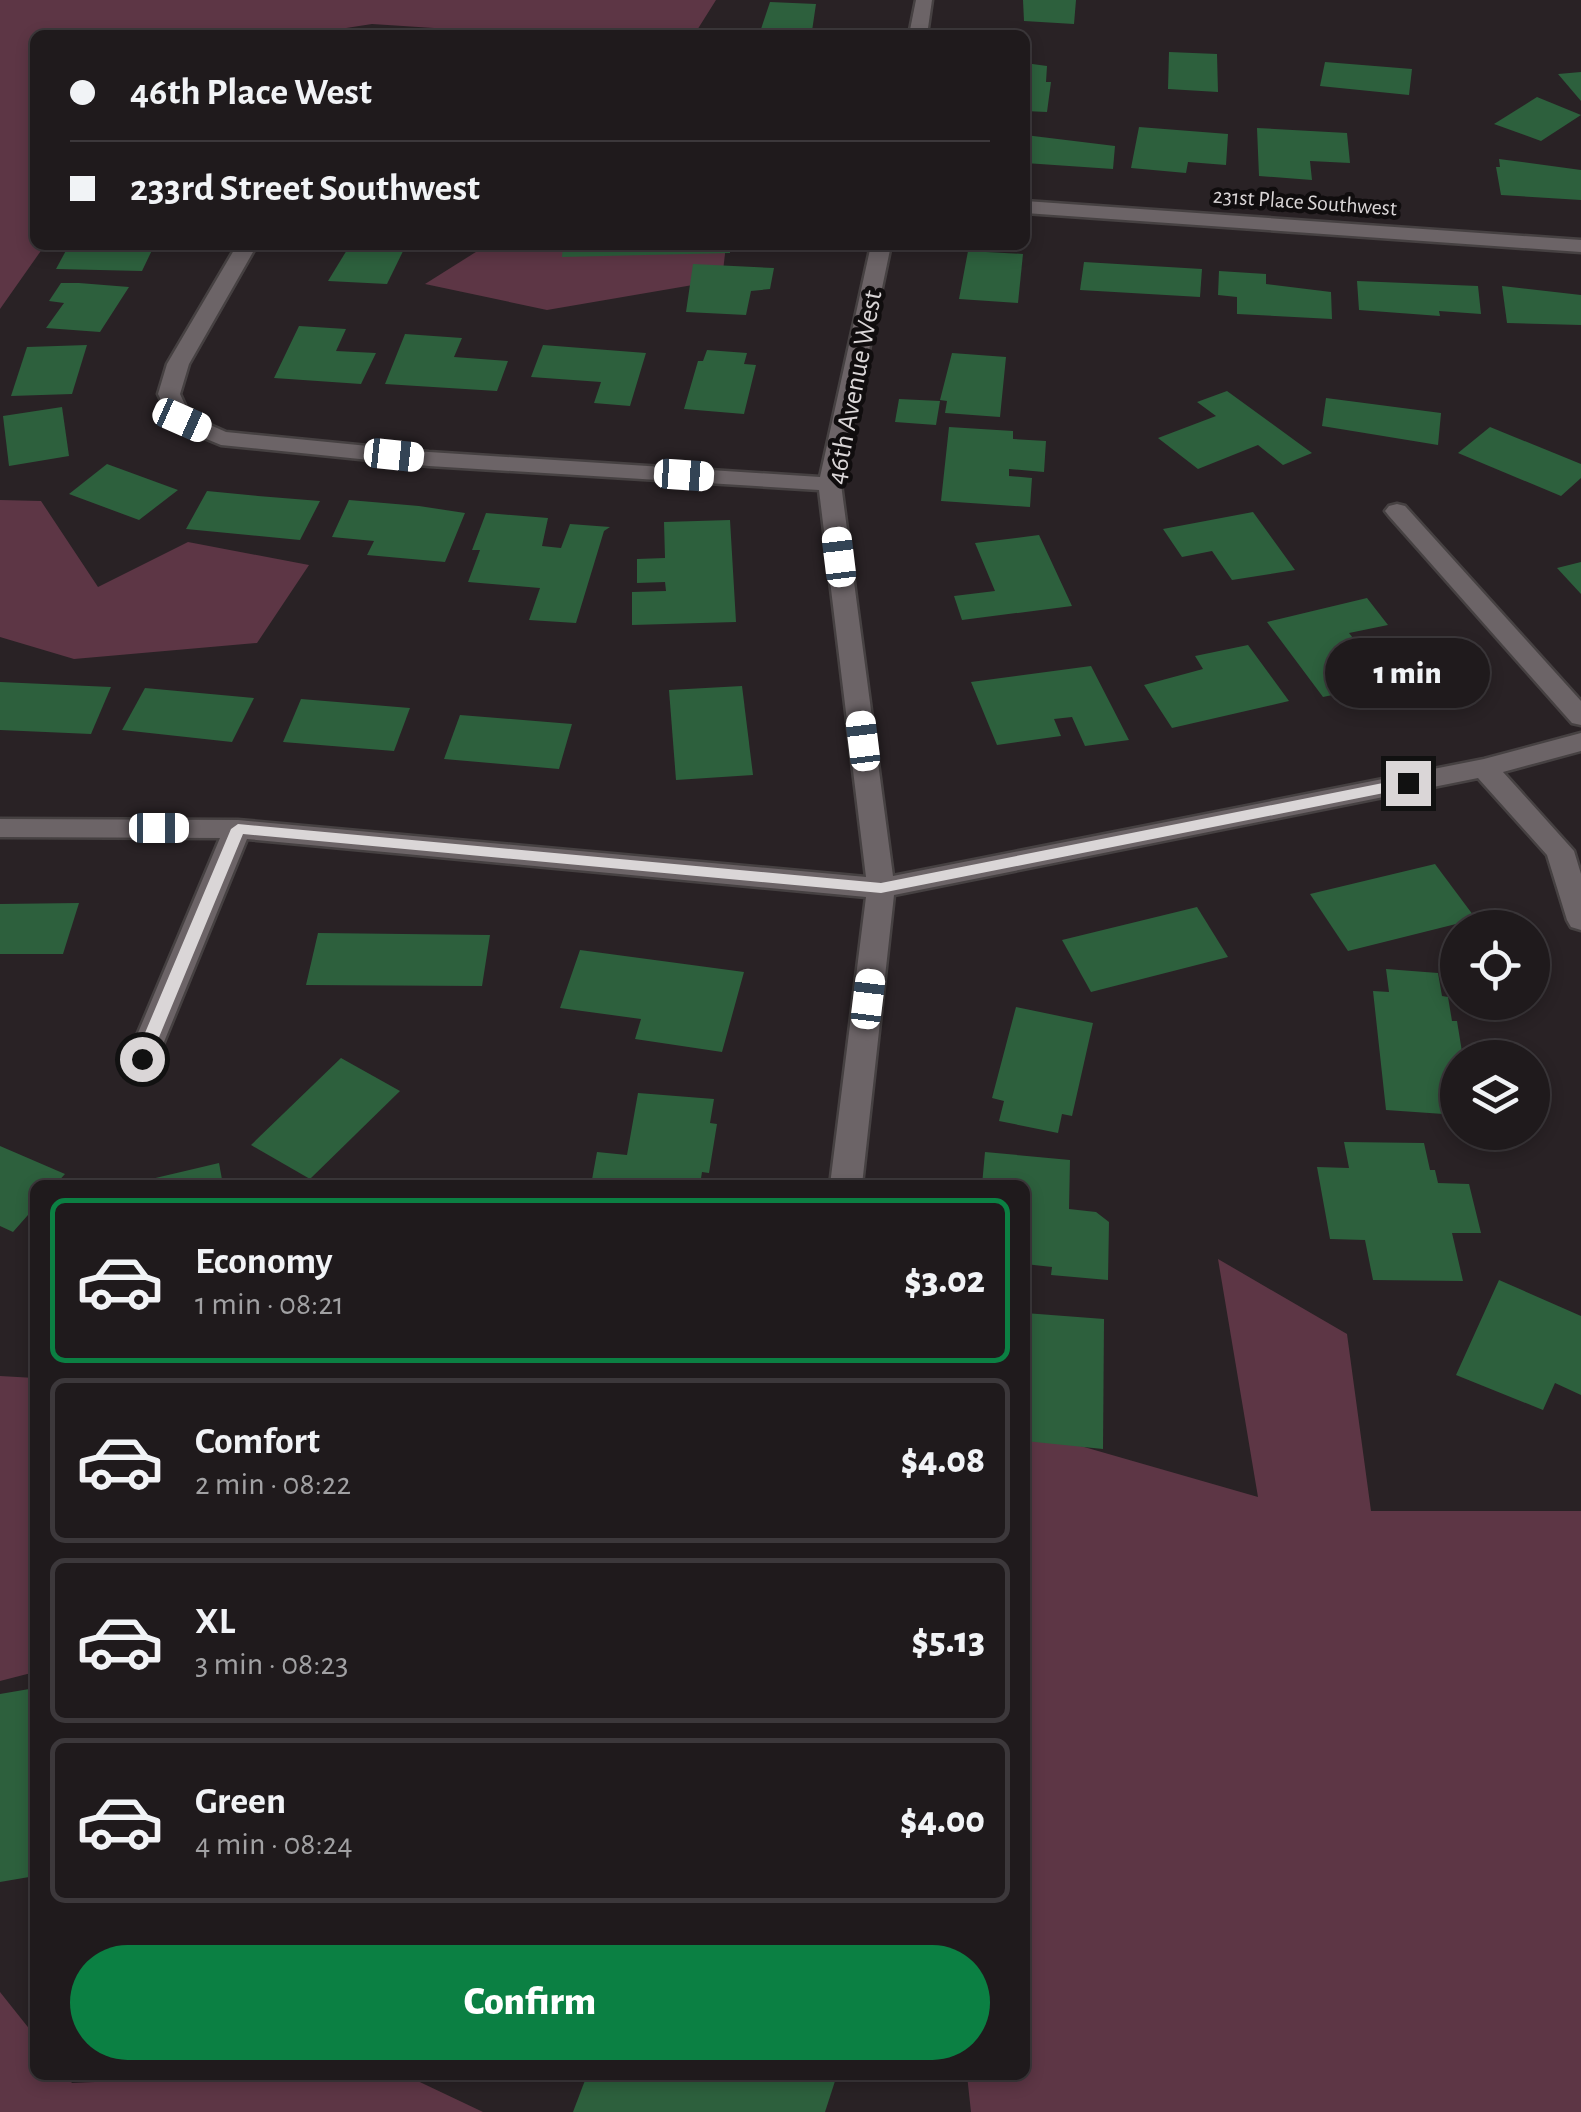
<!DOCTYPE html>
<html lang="en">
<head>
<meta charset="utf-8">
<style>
	:root { --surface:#1f1a1c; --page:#272325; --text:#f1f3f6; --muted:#a1a1a3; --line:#3c383b; --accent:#0b8043 }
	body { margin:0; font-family:"Alegreya Sans",sans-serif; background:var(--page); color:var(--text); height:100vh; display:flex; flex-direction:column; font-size:38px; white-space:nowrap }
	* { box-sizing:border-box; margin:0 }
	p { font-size:32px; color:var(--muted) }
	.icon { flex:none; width:55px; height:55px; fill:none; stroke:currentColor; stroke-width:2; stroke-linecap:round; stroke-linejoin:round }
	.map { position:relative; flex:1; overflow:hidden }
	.panel { position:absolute; left:30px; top:1180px; width:1000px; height:900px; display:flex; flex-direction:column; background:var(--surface); border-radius:15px; box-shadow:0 5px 15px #0003,0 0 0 2px var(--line) }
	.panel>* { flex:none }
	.guide { position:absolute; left:30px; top:30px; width:1000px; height:220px; border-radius:15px; box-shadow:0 5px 15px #0003,0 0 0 2px var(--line); display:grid; align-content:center; height:220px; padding:0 40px; background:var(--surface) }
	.buttons { position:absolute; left:1440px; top:910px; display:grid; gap:20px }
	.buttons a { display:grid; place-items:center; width:110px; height:110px; border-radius:50%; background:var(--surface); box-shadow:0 5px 15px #0003,0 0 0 2px var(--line); font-size:50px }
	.end { position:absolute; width:45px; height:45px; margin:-22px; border:12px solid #dad6d7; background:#111; box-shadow:0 0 0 5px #111 }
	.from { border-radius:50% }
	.bubble { position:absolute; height:70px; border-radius:35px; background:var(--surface); box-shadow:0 5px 15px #0003,0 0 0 2px var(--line); font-size:32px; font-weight:800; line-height:70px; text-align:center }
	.car { position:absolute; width:30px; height:60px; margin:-30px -15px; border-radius:12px; box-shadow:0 0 8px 2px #0007; background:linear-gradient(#fff 24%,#345 0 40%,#fff 0 76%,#345 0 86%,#fff 0) }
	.guide b { display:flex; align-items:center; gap:35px; height:95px; font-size:38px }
	.guide b+b { border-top:2px solid var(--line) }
	.guide i { width:25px; height:25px; background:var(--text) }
	ul { padding:18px 0 0; list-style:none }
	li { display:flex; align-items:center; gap:30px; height:165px; margin:0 20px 15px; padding:0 20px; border:5px solid var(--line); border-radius:15px }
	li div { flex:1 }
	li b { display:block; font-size:38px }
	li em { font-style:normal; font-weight:800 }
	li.on { border-color:var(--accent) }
	li>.icon { width:90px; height:90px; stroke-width:1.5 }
	.action { display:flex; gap:20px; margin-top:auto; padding:20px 40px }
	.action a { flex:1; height:115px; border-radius:60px; background:var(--accent); color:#fff; font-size:40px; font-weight:800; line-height:115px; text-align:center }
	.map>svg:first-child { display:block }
	.green { fill:#5d3645 }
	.building { fill:#2d603d }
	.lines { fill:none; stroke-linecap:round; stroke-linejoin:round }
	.minor-casing { stroke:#464142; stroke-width:5 }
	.minor { fill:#6c6467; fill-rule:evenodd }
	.route { fill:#dad6d7 }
	.labels { text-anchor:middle; stroke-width:9; stroke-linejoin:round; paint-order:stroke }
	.far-street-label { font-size:22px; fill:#dad6d7; stroke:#100d0e }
	.street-label { font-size:28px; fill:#dad6d7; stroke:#100d0e }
</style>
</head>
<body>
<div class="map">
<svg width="1581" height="2112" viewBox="0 0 1581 2112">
	<rect width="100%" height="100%" fill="#292225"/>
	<g class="green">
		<path d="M 0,0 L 716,0 L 694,35 L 494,35 L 480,31 L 372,24 L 301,35 L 35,35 L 35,245 L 45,245 L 0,309 Z"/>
		<path d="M 487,245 L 726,245 L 722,280 L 547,310 L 425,284 Z"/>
		<path d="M 0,500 L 41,501 L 98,587 L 188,542 L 309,565 L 257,643 L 74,659 L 0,637 Z"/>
		<path d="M 1218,1259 L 1347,1334 L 1371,1511 L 1581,1511 L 1581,2112 L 971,2112 L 967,2075 L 1025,2075 L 1025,1430 L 1258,1497 Z"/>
		<path d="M 0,1376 L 35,1378 L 35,1672 L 0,1681 Z"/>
		<path d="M 0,1992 L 35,2036 L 35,2075 L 65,2075 L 72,2083 L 251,2075 L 405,2075 L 483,2112 L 0,2112 Z"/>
	</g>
	<g class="building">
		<path d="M 1023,0 L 1076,0 L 1074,24 L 1024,21 Z"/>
		<path d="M 770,2 L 816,4 L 812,31 L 835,35 L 759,35 Z"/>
		<path d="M 1169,52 L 1217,54 L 1218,92 L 1168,89 Z"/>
		<path d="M 1325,62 L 1412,69 L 1409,95 L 1320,86 Z"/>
		<path d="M 1025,63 L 1047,66 L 1046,82 L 1051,82 L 1047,112 L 1025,111 Z"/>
		<path d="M 1581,72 L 1581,101 L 1558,74 Z"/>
		<path d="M 1537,97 L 1581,115 L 1541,141 L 1494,124 Z"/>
		<path d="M 1139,127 L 1228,134 L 1226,165 L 1188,162 L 1186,173 L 1131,168 Z"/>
		<path d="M 1257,128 L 1347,133 L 1350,163 L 1310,161 L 1312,180 L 1259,176 Z"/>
		<path d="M 1025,135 L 1115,146 L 1113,169 L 1025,163 Z"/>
		<path d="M 1499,159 L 1581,170 L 1581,200 L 1501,195 L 1496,167 L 1500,167 Z"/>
		<path d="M 69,245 L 126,245 L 154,246 L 142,271 L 56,269 Z"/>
		<path d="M 350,245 L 406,245 L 387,284 L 328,281 Z"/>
		<path d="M 563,245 L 730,245 L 730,253 L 562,257 Z"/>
		<path d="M 968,251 L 1023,254 L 1018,303 L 959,299 Z"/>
		<path d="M 1084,262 L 1202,269 L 1200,297 L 1080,290 Z"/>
		<path d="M 693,264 L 774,268 L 770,289 L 751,291 L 746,315 L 686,312 Z"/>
		<path d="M 1219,271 L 1266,274 L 1266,284 L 1331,292 L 1332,319 L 1237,314 L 1237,297 L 1218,295 Z"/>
		<path d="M 1357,281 L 1478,286 L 1481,314 L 1439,311 L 1440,316 L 1359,310 Z"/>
		<path d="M 61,283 L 79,283 L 129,287 L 100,332 L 46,328 L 64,303 L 49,301 Z"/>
		<path d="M 1502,286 L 1581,295 L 1581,325 L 1507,323 Z"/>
		<path d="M 299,326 L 346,329 L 336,351 L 376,353 L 361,384 L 274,378 Z"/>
		<path d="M 405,334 L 462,338 L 454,357 L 508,361 L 497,391 L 385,384 Z"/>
		<path d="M 87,345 L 72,394 L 11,396 L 27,347 Z"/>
		<path d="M 543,345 L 646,353 L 630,406 L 594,403 L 601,382 L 531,377 Z"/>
		<path d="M 707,350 L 747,353 L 744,364 L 756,365 L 744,414 L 684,409 L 698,361 L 703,361 Z"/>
		<path d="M 952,353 L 1006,357 L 1000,417 L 945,413 L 947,401 L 940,400 Z"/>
		<path d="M 1227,391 L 1312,453 L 1283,465 L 1258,445 L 1198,469 L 1158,438 L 1216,416 L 1197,402 Z"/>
		<path d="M 1326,398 L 1441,413 L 1438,445 L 1322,426 Z"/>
		<path d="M 899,399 L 940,401 L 936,425 L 895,422 Z"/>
		<path d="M 62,407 L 69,456 L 9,466 L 3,416 Z"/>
		<path d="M 949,427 L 1013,431 L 1013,439 L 1046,441 L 1044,472 L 1009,469 L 1009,476 L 1032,478 L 1030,507 L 941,501 Z"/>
		<path d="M 1490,427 L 1581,464 L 1581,478 L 1561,496 L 1458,453 Z"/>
		<path d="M 107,464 L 178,490 L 139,520 L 69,494 Z"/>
		<path d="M 207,491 L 258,496 L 320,501 L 300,540 L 186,529 Z"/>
		<path d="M 349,500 L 419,506 L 465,513 L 445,562 L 367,555 L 374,541 L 332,537 Z"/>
		<path d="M 1253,512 L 1295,570 L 1232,580 L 1212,551 L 1182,557 L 1163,529 Z"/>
		<path d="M 486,513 L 548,518 L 542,546 L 561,548 L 570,524 L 610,527 L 604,531 L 576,623 L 529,620 L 540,588 L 468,582 L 480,550 L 472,550 Z"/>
		<path d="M 730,520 L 736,622 L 632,625 L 632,592 L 666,591 L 665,582 L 637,583 L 637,559 L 665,558 L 664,522 Z"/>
		<path d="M 1039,535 L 1072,606 L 962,620 L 954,596 L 995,591 L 975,543 Z"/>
		<path d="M 1581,562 L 1581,594 L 1557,568 Z"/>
		<path d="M 1367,598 L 1388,625 L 1349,633 L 1389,683 L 1323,697 L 1267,622 Z"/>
		<path d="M 1248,645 L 1289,701 L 1172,728 L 1144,685 L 1203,669 L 1195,656 Z"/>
		<path d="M 1091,666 L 1129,740 L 1085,746 L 1072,717 L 1054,719 L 1061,736 L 997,745 L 971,682 Z"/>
		<path d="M 0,682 L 111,687 L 91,734 L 0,730 Z"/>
		<path d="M 742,686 L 753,775 L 676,780 L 669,690 Z"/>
		<path d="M 145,688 L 254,698 L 232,742 L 122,730 Z"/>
		<path d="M 301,699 L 410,708 L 394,751 L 283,742 Z"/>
		<path d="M 460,715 L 572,724 L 559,769 L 444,759 Z"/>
		<path d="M 1435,864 L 1476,919 L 1348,951 L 1310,894 Z"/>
		<path d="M 79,903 L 63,954 L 0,954 L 0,904 Z"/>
		<path d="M 1197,907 L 1228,957 L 1091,992 L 1062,940 Z"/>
		<path d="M 318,933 L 490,935 L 482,986 L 306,985 Z"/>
		<path d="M 580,950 L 744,972 L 722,1052 L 635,1039 L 641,1019 L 560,1008 Z"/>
		<path d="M 1386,969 L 1438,973 L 1442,996 L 1448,997 L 1452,1021 L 1457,1021 L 1463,1058 L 1458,1058 L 1458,1115 L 1386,1110 L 1373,991 L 1389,992 Z"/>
		<path d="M 1016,1007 L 1093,1023 L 1072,1116 L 1062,1114 L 1058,1133 L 999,1121 L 1004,1101 L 992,1098 Z"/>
		<path d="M 341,1058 L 400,1091 L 310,1179 L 251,1145 Z"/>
		<path d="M 638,1093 L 714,1099 L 710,1123 L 717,1124 L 709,1173 L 702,1172 L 700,1185 L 591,1185 L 597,1152 L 627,1155 Z"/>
		<path d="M 1344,1142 L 1424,1143 L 1430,1170 L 1435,1170 L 1438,1183 L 1469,1184 L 1481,1233 L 1452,1233 L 1463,1281 L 1373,1280 L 1365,1240 L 1330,1239 L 1317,1167 L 1349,1168 Z"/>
		<path d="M 0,1146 L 65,1174 L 55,1185 L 35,1185 L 35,1207 L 13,1232 L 0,1226 Z"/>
		<path d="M 985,1152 L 1070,1160 L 1069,1209 L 1096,1212 L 1109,1222 L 1108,1280 L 1051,1275 L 1052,1267 L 1025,1264 L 1025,1185 L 982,1185 Z"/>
		<path d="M 219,1163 L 223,1185 L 131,1185 L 130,1184 Z"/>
		<path d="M 1499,1280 L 1581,1316 L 1581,1395 L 1555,1383 L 1543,1410 L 1456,1375 Z"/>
		<path d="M 1025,1313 L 1104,1319 L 1103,1449 L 1025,1441 Z"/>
		<path d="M 35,1688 L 35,1876 L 0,1882 L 0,1694 Z"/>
		<path d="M 587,2075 L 837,2075 L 825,2112 L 573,2112 Z"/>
	</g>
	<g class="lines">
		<g class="minor-casing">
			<g id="minor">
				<path d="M 916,0 L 932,0 L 927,35 L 909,35 Z"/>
				<path d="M 1025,201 L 1581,240 L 1581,252 L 1025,213 Z"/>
				<path d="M 237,245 L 257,245 L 189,364 L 180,394 L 190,416 L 226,432 L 429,452 L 820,477 L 871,245 L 891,245 L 841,484 L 893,876 L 1484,759 L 1581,733 L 1581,751 L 1503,772 L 1574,851 L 1581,874 L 1581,930 L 1571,927 L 1567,920 L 1547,855 L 1478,778 L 894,895 L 862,1185 L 830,1185 L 866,897 L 247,839 L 157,1059 L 153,1067 L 142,1071 L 131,1067 L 127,1059 L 220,838 L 0,837 L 0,819 L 238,820 L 866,877 L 819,490 L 429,466 L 221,445 L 173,425 L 158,394 L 167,364 Z"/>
				<path d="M 1397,504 L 1405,506 L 1581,701 L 1581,725 L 1572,723 L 1389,516 L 1385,511 L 1389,506 Z"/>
			</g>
		</g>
		<use href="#minor" class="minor"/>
	</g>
	<path class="route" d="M 1408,778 L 1416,783 L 1414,787 L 881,893 L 243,834 L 150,1059 L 142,1065 L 134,1059 L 231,829 L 238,824 L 881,883 Z"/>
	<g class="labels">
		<g class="far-street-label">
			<text transform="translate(1305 201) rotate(4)" y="8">231st Place Southwest</text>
		</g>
		<g class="street-label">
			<text transform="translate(853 387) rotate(-79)" y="10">46th Avenue West</text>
		</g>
	</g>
</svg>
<div class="buttons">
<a><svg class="icon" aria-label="locate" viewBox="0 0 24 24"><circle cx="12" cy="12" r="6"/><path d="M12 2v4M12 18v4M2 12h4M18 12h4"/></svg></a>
<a><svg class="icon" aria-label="layers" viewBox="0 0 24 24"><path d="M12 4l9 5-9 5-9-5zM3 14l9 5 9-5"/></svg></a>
</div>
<i class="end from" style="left:142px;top:1059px"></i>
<i class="end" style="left:1408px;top:783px"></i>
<div class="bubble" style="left:1325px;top:638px;width:165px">1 min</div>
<i class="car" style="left:182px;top:420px;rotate:114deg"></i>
<i class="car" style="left:394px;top:455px;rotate:96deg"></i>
<i class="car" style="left:684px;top:475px;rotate:94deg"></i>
<i class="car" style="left:839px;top:557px;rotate:353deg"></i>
<i class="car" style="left:863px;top:741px;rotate:353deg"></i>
<i class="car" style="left:159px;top:828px;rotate:90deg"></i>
<i class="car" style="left:868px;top:999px;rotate:7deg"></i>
<div class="guide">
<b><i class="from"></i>46th Place West</b>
<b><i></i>233rd Street Southwest</b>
</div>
<section class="panel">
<ul>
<li class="on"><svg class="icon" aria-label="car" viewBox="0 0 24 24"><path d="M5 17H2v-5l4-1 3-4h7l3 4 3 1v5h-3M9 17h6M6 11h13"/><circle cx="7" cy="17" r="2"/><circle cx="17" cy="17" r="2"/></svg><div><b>Economy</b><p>1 min · 08:21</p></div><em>$3.02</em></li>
<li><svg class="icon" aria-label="car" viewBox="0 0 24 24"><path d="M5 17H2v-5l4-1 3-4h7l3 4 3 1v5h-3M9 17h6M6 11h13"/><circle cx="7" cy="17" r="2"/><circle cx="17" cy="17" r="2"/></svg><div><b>Comfort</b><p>2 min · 08:22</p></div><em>$4.08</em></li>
<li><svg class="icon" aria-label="car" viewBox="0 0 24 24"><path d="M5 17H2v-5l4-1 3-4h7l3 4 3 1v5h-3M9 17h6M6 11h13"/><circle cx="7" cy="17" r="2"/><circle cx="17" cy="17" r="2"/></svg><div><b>XL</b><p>3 min · 08:23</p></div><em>$5.13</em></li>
<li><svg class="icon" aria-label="car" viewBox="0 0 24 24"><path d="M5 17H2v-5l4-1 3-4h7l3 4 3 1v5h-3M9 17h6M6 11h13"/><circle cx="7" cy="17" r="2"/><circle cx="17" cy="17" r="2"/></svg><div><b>Green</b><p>4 min · 08:24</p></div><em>$4.00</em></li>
</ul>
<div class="action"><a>Confirm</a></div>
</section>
</div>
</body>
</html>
